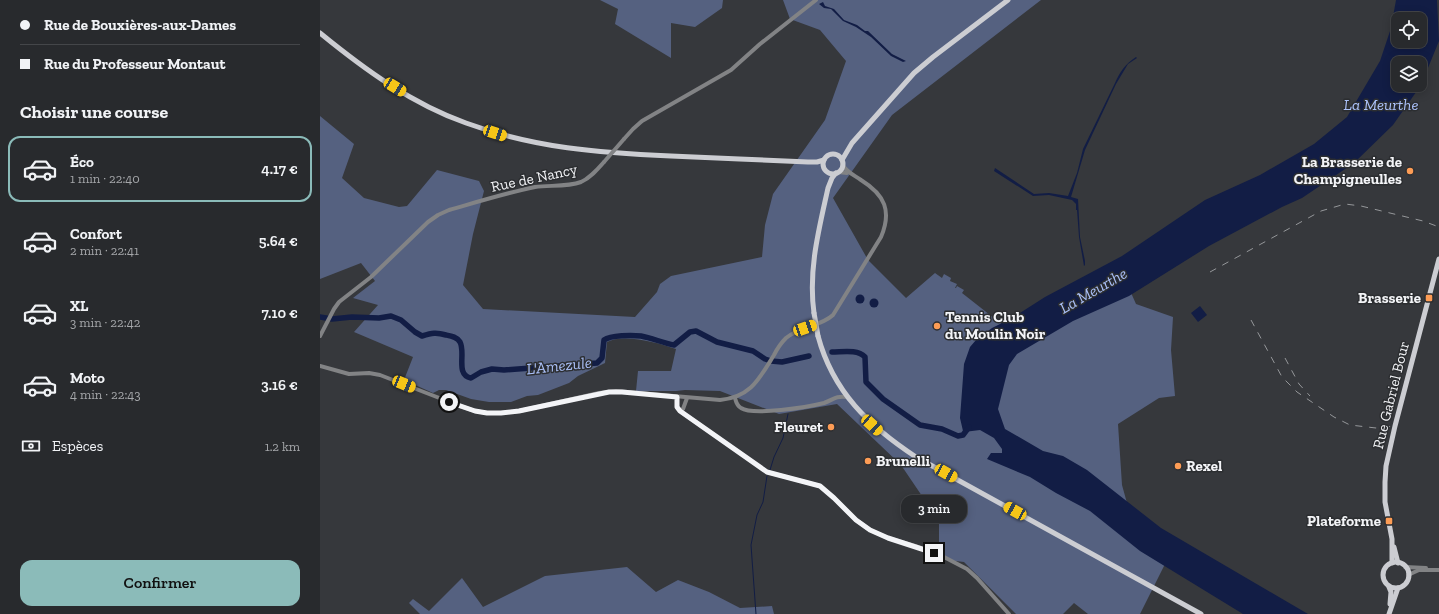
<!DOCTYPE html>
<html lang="fr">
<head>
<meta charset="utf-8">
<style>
	:root { --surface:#282a2d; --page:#303235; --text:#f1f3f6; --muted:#a5a7aa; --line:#444649; --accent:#8bbbb9 }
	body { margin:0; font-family:"Zilla Slab",serif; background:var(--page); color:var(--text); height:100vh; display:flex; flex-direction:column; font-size:15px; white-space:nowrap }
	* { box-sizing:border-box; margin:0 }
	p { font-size:13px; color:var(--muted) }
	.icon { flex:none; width:22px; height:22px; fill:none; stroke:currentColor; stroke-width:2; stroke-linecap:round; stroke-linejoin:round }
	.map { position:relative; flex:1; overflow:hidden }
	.sheet { display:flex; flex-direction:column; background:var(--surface); width:320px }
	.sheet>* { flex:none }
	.banner { display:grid; align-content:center; height:88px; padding:0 20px; background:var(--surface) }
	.buttons { position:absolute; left:1071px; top:12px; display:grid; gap:8px }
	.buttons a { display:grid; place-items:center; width:36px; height:36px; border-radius:8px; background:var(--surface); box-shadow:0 2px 10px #0003,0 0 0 1px var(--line); font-size:20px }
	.end { position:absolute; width:18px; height:18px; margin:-9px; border:5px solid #f3f4f7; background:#111; box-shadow:0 0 0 2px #111 }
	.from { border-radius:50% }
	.bubble { position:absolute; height:28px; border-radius:12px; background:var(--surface); box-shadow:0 2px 10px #0003,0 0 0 1px var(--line); font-size:13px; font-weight:600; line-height:28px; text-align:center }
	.car { position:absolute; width:12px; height:24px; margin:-12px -6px; border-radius:5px; box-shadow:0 0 3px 1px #0007; background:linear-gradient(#f5c518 24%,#345 0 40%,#f5c518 0 76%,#345 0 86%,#f5c518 0) }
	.banner b { display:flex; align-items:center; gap:14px; height:38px; font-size:15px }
	.banner b+b { border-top:1px solid var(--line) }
	.banner i { width:10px; height:10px; background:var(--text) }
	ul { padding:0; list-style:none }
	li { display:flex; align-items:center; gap:12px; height:66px; margin:0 8px 6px; padding:0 12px; border:2px solid transparent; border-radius:12px }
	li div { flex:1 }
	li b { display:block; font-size:15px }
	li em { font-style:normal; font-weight:600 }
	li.active { border-color:var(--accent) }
	li>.icon { width:36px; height:36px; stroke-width:1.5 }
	h2 { padding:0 20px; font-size:18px; line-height:48px }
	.pay { display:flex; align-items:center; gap:10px; height:44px; padding:0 20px; font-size:15px }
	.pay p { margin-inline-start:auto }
	.action { display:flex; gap:8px; margin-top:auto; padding:8px 20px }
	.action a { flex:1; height:46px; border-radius:12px; background:var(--accent); color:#111; font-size:16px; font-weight:600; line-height:46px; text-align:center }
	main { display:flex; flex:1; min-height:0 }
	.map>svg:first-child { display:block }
	.green { fill:#556180 }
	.water { fill:#121d45; fill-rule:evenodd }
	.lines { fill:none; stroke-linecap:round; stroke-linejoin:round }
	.stream { stroke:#121d45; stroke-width:1 }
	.river { stroke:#121d45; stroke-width:5.5 }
	.minor { stroke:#828385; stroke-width:4 }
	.major { stroke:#cccdd2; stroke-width:5 }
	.rail { stroke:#95979a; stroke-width:1; stroke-dasharray:7 7; stroke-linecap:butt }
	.minor-bridge { stroke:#828385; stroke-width:4 }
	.major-bridge { stroke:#cccdd2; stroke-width:5 }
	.route { stroke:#f3f4f7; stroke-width:5 }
	.poi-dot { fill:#fd9c55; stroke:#2c2e31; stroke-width:1.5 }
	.labels { text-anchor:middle; stroke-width:3; stroke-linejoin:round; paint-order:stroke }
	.poi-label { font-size:15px; font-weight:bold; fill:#f3f4f7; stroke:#2c2e31; text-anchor:end }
	.street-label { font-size:15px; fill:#f3f4f7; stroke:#2c2e31 }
	.water-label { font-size:16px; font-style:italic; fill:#acc2fb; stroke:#2c2e31 }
</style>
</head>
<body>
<main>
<section class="sheet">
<div class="banner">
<b><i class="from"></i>Rue de Bouxières-aux-Dames</b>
<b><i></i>Rue du Professeur Montaut</b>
</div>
<h2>Choisir une course</h2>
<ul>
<li class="active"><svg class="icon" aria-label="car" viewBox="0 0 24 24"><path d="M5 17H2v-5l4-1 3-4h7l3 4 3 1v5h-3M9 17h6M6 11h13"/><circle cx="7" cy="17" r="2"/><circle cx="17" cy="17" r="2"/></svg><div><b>Éco</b><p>1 min · 22:40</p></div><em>4.17 €</em></li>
<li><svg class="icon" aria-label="car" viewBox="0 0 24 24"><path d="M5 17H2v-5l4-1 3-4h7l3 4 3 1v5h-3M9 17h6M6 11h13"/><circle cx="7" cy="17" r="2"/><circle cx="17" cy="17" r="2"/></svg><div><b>Confort</b><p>2 min · 22:41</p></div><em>5.64 €</em></li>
<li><svg class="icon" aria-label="car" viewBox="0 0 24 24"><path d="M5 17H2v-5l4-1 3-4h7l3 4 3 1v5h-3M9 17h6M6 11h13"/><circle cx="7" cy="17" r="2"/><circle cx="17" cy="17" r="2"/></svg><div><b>XL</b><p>3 min · 22:42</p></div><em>7.10 €</em></li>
<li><svg class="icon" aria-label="car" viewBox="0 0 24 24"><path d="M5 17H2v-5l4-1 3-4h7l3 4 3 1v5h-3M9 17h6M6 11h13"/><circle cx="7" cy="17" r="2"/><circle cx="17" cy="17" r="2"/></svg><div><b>Moto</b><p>4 min · 22:43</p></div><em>3.16 €</em></li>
</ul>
<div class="pay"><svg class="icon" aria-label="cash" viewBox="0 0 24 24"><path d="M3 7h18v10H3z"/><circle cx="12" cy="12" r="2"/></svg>Espèces<p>1.2 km</p></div>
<div class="action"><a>Confirmer</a></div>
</section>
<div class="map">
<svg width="1119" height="614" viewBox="0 0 1119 614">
	<rect width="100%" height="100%" fill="#36383c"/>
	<g class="green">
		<path d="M 280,0 L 403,0 L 402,8 L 375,27 L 351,23 L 351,58 L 295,24 L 298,9 Z"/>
		<path d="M 463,0 L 721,0 L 572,115 L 513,198 L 548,260 L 586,298 L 615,273 L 622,278 L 624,274 L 631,278 L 630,281 L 637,284 L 635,288 L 636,288 L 637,286 L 644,290 L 642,293 L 684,326 L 804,277 L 816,304 L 853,317 L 851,350 L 855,396 L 839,398 L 798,424 L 802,485 L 815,532 L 845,564 L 820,614 L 768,614 L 754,603 L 743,614 L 696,614 L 644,562 L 619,559 L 619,521 L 581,465 L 517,404 L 459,414 L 400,391 L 365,390 L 356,391 L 316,391 L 318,371 L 351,371 L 356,349 C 340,343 303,333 287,342 L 285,363 L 258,376 L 249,383 L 218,395 L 207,396 L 191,402 L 169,402 L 151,399 L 126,390 L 119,390 L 113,393 L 84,380 L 93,357 L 34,332 L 58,305 L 33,298 L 55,281 L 41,263 L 0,279 L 0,116 L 34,144 L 22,178 L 44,198 L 79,207 L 87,206 L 117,170 L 159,181 L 164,191 L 153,234 L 143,285 L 163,309 L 315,317 L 337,292 L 340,284 L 351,276 L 442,257 L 445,225 L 453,194 L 505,120 L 526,61 L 500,30 L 470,19 Z"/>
		<path d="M 307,567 L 336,592 L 358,580 L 389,592 L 420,608 L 452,606 L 454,614 L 100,614 L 89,603 L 93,599 L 109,611 L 142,578 L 163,607 L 225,576 Z"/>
	</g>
	<g class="water">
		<path d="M 1076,0 L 1117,0 L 1119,41 L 1101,85 L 1073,125 L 1034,163 L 982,198 L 962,207 L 889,246 L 809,296 L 753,321 L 697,354 L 689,365 L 678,409 L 685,429 L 723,451 L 743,456 L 767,470 L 841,528 L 988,614 L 923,614 L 820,551 L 770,511 L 736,493 L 710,477 L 667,459 L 671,453 L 682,453 L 682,449 L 674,438 L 660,430 L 644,432 L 643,431 L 640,418 L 644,364 L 650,347 L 656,340 L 672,328 L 692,318 L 725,297 L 802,256 L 885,200 L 940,175 L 994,144 L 1027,117 L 1060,61 L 1071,28 ZM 1078,19 L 1100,19 L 1100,41 L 1078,41 ZM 1078,63 L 1100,63 L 1100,85 L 1078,85 Z"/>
		<path d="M 503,2 L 505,6 L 514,9 L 524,20 L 537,25 L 545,31 L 548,31 L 572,54 L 586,61 L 583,62 L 571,56 L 551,37 L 536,27 L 523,21 L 511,9 L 504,8 L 499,4 Z"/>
		<path d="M 816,57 L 817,58 L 808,64 L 796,84 L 765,150 L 751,197 L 758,199 L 760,237 L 765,261 L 765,265 L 764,266 L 759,237 L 757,210 L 756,210 L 756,204 L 752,200 L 729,195 L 713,196 L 674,171 L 675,168 L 714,194 L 729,193 L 748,196 L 757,173 L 763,149 L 795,83 C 800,72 805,64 816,57 Z"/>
		<circle cx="540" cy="299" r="4.5"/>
		<circle cx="554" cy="303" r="4.5"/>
		<path d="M 880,306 L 887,315 L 878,322 L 871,313 Z"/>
	</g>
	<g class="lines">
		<g class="stream">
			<path d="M 450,470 L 454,457 L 463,438 L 468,414"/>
			<path d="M 436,614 L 431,545 L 437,515 L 443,502 L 447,476"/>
		</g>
		<g class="river">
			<path d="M 0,317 L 12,319 L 32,317 L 59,318 L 71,316 L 81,320 L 95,332 L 102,336 C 112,333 116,332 126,335 C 131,336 137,337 140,342 C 146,353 135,375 151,378 L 161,372 L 172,369 L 184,370 L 277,363 L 282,358 L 284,340 C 291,335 312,335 321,336 C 332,338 343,343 354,345 L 370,332 L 376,331 L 397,342 L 433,351 L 445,359 L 451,361 L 462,362 L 489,356"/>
			<path d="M 512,352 C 523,352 537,349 545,357 L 546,382 L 563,399 L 600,425 L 622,429 L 638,436 L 643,435 L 649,427"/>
		</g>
		<g class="minor">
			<path d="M 304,139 L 313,129 L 322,121 L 411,70 L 440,44 L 496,0"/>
			<path d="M 518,172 L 527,173"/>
			<path d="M 0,336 L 14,309 L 19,302 L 51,277 L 108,222 L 118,215 L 129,210 C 157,202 186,193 215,187 C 230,185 247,187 261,182 C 270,178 277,170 284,162"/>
			<path d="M 0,366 L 29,374 L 49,373 L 60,375 L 140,406 L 155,411 L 167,413 L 181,413 L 199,411 L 279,393 L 296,391 L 400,400 C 431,397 439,379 454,355 C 457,349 461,343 466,338 C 480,326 500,327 513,315 L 561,237 C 572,211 565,195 541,180 C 534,175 526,172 522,164"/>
			<path d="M 357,397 L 357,407 L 360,411 L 447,472 L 500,486 L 514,498 L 536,520 L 550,530 L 568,538 L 595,546 L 622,556 L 647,569 L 657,578 L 689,614"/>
			<path d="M 415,398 C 416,402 417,406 421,408 C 433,416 488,407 504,403 C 515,399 514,396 527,397"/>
			<path d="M 360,411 L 363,409 L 367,398"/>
			<path d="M 1085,567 L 1106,568"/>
			<path d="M 1088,575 L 1099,570 L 1119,570"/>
		</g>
		<g class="major">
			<path d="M 0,33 C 44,69 92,104 146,123 C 214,148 280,153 351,156 C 397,158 442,160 488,162 L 497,162 L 504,160"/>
			<circle cx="513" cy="164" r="10"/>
			<path d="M 522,160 L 532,143 L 594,73 L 613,57 L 688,0"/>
			<path d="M 494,313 C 488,270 499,229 508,188 L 512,178 L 516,173"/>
			<path d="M 498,336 C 513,392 549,426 596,457 L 881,614"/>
			<path d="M 1074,547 L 1078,563"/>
			<circle cx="1076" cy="575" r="13"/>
			<path d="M 1072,563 L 1072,539 L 1065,502 L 1065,482 L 1066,466 L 1075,426 L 1119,259"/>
			<path d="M 1069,587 L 1071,592 L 1070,604"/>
			<path d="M 1069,614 L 1078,588"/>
		</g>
		<g class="rail">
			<path d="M 890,272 L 1001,211 L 1025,204 L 1041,206 L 1103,221 L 1119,227"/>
			<path d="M 931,320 L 962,377 L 977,392 L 1014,417 L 1030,425 L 1056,428 L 1075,426"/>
			<path d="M 965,358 L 979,384 L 990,396"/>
		</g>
		<path class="minor-bridge" d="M 284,162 L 304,139"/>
		<path class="major-bridge" d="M 494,313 L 498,336"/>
	</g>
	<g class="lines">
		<path class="route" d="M 129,402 L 155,411 L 167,413 L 181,413 L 199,411 L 289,392 L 302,392 L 357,397 L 357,407 L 360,411 L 447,472 L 500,486 L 514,498 L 536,520 L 550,530 L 568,538 L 614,553"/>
	</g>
	<g class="poi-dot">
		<circle cx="1090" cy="171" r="4"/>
		<rect x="1105" y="294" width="8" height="8" rx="2"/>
		<circle cx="617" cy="326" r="4"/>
		<circle cx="511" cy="427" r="4"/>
		<circle cx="548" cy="461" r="4"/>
		<circle cx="858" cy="466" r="4"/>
		<rect x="1065" y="517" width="8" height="8" rx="2"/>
	</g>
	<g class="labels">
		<g class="poi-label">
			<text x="1082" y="167">La Brasserie de<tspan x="1082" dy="17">Champigneulles</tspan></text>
			<text x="1101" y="303">Brasserie</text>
			<text x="625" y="322" text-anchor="start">Tennis Club<tspan x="625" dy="17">du Moulin Noir</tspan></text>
			<text x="503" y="432">Fleuret</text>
			<text x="556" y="466" text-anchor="start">Brunelli</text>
			<text x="866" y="471" text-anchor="start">Rexel</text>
			<text x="1061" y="526">Plateforme</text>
		</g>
		<g class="street-label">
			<text transform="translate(214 178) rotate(-12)" y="5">Rue de Nancy</text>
			<text transform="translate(1071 395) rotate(-76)" y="5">Rue Gabriel Bour</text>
		</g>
		<g class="water-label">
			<text x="1061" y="110">La Meurthe</text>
			<text transform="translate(773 290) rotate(-30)" y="6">La Meurthe</text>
			<text transform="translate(239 365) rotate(-6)" y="6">L'Amezule</text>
		</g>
	</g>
</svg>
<div class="buttons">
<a><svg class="icon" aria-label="locate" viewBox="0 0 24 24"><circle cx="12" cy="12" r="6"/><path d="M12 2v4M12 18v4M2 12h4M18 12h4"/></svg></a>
<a><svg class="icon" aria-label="layers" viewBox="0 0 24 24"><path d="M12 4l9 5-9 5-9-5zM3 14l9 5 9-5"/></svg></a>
</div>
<i class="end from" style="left:129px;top:402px"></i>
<i class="end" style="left:614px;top:553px"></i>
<div class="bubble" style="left:581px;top:495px;width:66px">3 min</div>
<i class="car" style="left:75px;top:87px;rotate:121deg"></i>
<i class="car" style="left:175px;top:133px;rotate:108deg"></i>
<i class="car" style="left:485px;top:328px;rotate:71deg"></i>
<i class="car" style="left:84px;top:384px;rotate:112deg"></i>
<i class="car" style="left:552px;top:425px;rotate:132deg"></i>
<i class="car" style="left:626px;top:473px;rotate:119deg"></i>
<i class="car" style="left:695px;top:511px;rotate:299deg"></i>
</div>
</main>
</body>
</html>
